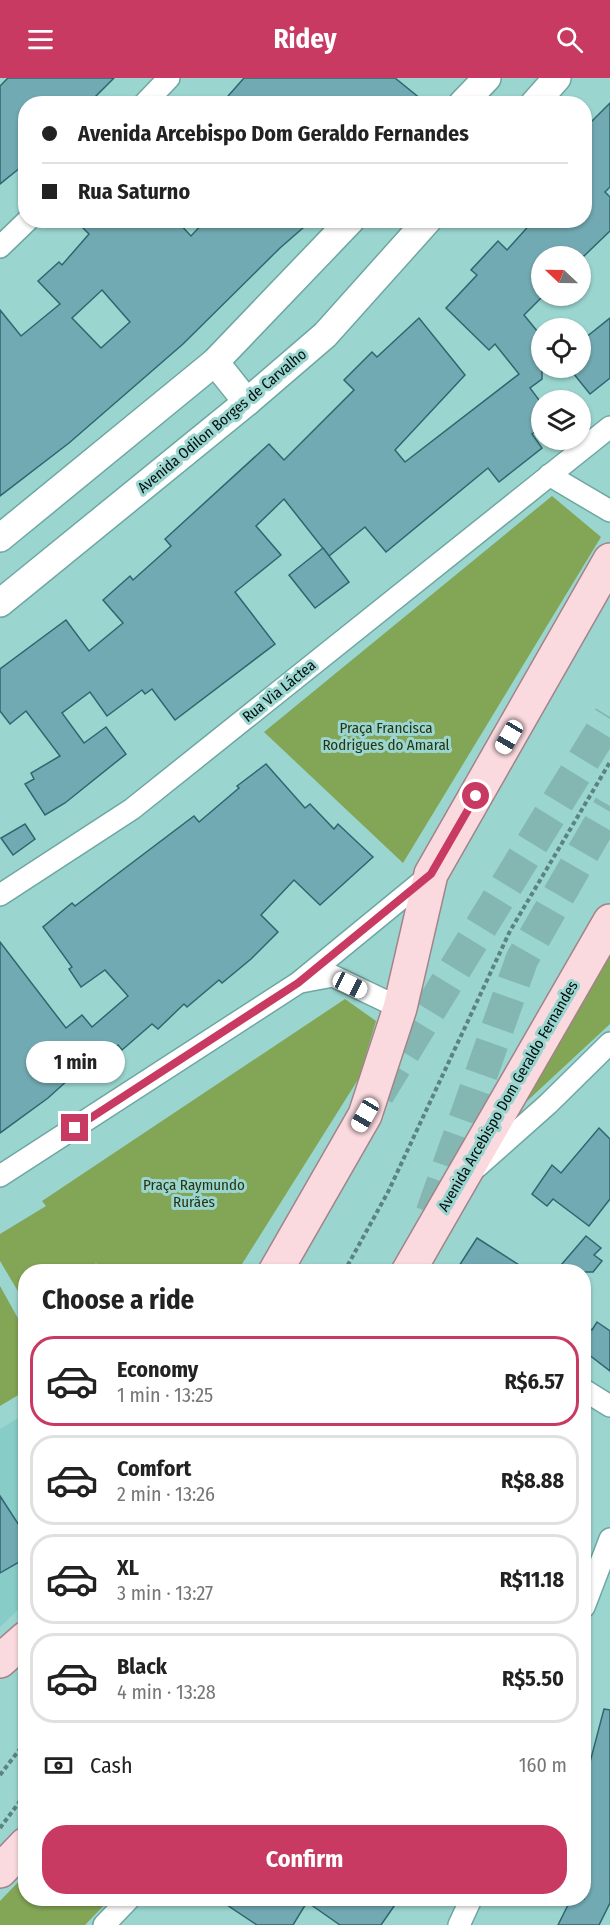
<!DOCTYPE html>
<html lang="en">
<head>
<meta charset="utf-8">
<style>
	:root { --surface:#fff; --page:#f6f6f6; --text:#222; --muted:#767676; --line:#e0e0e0; --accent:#c83a62 }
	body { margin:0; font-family:"Fira Sans Condensed",sans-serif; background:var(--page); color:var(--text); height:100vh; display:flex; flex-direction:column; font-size:22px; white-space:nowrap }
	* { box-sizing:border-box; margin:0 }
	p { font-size:20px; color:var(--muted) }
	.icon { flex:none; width:33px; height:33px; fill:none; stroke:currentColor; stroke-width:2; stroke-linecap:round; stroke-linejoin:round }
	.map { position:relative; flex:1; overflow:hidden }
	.panel { position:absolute; left:18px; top:1186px; width:573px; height:642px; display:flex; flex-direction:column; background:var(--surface); border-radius:24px; box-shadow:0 2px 4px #0004 }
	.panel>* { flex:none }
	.top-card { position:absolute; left:18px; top:18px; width:574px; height:132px; border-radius:24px; box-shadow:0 2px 4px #0004; display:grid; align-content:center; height:132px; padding:0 24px; background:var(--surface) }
	.needle { width:39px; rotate:292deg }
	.buttons { position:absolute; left:531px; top:168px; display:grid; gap:12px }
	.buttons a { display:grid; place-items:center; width:60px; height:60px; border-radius:50%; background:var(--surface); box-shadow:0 2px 4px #0004; font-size:30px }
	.end { position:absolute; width:27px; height:27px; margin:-14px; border:8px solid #c83a62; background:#fff; box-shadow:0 0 0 3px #fff }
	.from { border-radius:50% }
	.bubble { position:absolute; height:42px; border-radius:21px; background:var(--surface); box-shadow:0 2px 4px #0004; font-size:20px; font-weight:700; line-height:42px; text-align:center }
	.car { position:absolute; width:18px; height:36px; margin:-18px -9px; border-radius:8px; box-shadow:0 0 4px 2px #0007; background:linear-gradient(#fff 24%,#345 0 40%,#fff 0 76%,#345 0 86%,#fff 0) }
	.top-card b { display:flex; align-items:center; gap:21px; height:57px; font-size:22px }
	.top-card b+b { border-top:2px solid var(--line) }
	.top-card i { width:15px; height:15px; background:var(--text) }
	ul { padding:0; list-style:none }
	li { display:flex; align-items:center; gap:18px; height:90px; margin:0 12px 9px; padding:0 12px; border:3px solid var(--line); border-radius:24px }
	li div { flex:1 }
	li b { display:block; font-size:22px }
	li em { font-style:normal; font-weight:700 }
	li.active { border-color:var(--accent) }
	li>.icon { width:54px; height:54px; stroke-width:1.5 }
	h2 { padding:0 24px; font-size:27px; line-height:72px }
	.pay { display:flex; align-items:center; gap:15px; height:66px; padding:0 24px; font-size:22px }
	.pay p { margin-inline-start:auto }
	.primary-button { display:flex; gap:12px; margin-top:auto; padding:12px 24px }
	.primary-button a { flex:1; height:69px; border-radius:24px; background:var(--accent); color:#fff; font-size:24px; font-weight:700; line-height:69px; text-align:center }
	header { display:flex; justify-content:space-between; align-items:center; height:78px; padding:0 24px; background:var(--accent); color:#fff; font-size:27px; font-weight:700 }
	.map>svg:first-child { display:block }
	.built { fill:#87ccc6 }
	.green { fill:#83a556 }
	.building { fill:#72aab3; stroke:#2e676f; stroke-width:1.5; fill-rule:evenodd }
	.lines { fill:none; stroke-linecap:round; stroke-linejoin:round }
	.primary-tunnel { stroke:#84b7b2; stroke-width:33; stroke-dasharray:33 16; stroke-linecap:butt }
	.minor-casing { stroke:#6ea7a2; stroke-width:24 }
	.tertiary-casing { stroke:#6ea7a2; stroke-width:30 }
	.primary-casing { stroke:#a28388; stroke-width:36 }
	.path { stroke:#5b837f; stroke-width:4; stroke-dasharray:4.5 3; stroke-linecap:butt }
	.minor { stroke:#fff; stroke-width:21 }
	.tertiary { stroke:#fff; stroke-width:27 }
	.primary { stroke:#fbdadf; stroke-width:33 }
	.route { stroke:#c83a62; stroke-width:8 }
	.labels { text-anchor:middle; stroke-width:6; stroke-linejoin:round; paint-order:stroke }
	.street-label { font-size:15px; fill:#000f0e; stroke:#9bd5cf }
	.park-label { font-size:15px; fill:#263511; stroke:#9bd5cf }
</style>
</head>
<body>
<header><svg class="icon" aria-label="menu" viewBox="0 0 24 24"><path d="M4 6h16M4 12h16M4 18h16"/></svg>Ridey<svg class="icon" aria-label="search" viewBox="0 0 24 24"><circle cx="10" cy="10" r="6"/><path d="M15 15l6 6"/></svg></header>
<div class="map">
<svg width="610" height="1847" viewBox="0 0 610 1847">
	<rect width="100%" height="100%" fill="#9bd5cf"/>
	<path class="built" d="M 25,1336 L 25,1525 L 0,1549 L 0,1351 Z"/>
	<g class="green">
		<path d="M 552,418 L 601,459 L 403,785 L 264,654 Z"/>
		<path d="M 610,853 L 610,946 L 483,1064 Z"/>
		<path d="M 345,921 L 376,943 L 359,1000 L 237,1194 L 104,1194 L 95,1184 L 100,1194 L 26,1194 L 25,1225 L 0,1183 L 0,1156 L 46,1128 L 42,1123 Z"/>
		<path d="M 0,1208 L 25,1253 L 25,1313 L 0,1328 Z"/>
		<path d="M 25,1797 L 26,1821 L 110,1821 L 85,1847 L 0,1847 L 0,1823 Z"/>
	</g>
	<g class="building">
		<path d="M 8,0 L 114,0 L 88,26 L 26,26 L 26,85 L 0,106 L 0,8 Z"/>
		<path d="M 244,0 L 395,0 L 427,26 L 221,26 Z"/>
		<path d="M 610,25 L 610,109 L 605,114 L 610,119 L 610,153 L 584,178 L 542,178 L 542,219 L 524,237 L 542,259 L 542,301 L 530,310 L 542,326 L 542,349 L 532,356 L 542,370 L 499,404 L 488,390 L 386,474 L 365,449 L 329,478 L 284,421 L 256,448 L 281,477 L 235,514 L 275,566 L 175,642 L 152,611 L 145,616 L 142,612 L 107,638 L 90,614 L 62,635 L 84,665 L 106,649 L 126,676 L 65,725 L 45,737 L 25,706 L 34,701 L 31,695 L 60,678 L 26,633 L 10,646 L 0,633 L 0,591 L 66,542 L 89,573 L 123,545 L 103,522 L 130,498 L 133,502 L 171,468 L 165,461 L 269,366 L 284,382 L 354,312 L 344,302 L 372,274 L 377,279 L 419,240 L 465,297 L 395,372 L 405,384 L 519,296 L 495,266 L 489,272 L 446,230 L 477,197 L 471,192 L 498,163 L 507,172 L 534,142 L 585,142 L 585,50 Z"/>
		<path d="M 75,142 L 176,142 L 191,158 L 206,142 L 312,142 L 280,170 L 183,266 L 69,365 L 0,418 L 0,232 L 21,258 L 60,226 L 38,203 L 59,184 L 62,187 L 89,156 ZM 102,212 L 130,244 L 101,270 L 72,240 Z"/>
		<path d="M 610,240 L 610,300 L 590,316 L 569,290 L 580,290 L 580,264 Z"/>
		<path d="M 323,470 L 349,504 L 315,530 L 289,497 Z"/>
		<path d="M 266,686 L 305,730 L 310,726 L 334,751 L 338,746 L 373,779 L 320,827 L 294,802 L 261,837 L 278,854 L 251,881 L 222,905 L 219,902 L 187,929 L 184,926 L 158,951 L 152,946 L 122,972 L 118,967 L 82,996 L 79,992 L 48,1020 L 0,1055 L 0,864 L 66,950 L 82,937 L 92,949 L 128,918 L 105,892 L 81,909 L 69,891 L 72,889 L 43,849 L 72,825 L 75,828 L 194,738 L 199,744 L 239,710 L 237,708 Z"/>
		<path d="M 25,746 L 35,761 L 13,777 L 1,760 Z"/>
		<path d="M 599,1050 L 610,1061 L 610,1121 L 589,1148 L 553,1121 L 547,1128 L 532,1116 L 552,1087 L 561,1095 Z"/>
		<path d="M 586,1158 L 601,1170 L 594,1177 L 602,1183 L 593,1194 L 555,1194 Z"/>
		<path d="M 477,1160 L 530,1194 L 469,1194 L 459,1188 Z"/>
		<path d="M 597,1244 L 610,1253 L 610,1293 L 584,1273 L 584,1246 L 592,1252 Z"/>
		<path d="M 0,1418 L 26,1458 L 26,1480 L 0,1495 Z"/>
		<path d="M 604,1631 L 610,1632 L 610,1825 L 599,1847 L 558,1847 L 571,1821 L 584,1821 L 584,1707 Z"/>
		<path d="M 218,1821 L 399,1821 L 381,1847 L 340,1847 L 307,1824 L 293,1847 L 257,1847 Z"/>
	</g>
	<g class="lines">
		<g class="primary-tunnel">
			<path d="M 378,1016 L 610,639"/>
			<path d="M 432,1135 L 522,881 L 610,728"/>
		</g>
		<g class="minor-casing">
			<g id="minor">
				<path d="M 144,26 L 169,0"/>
				<path d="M 0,169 L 28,142"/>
				<path d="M 549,397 L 610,433"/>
				<path d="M 0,817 L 132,731 L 610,349"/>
				<path d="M 301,904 L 333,898 L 400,930"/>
				<path d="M 477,1089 L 548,1026 L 610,965"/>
				<path d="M 0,1098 L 298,905 L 431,796"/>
				<path d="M 584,1312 L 610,1328"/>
				<path d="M 584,1529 L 610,1461"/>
				<path d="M 104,1847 L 129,1821"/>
				<path d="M 459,1847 L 471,1821"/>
			</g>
		</g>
		<g class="tertiary-casing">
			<g id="tertiary">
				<path d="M 462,26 L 487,0"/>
				<path d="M 534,26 L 557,0"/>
				<path d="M 215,284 L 247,324"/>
				<path d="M 0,460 L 215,284 L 351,142"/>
				<path d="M 0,525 L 247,324 L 325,257 L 428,142"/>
			</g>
		</g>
		<g class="primary-casing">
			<g id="primary">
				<path d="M 275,1194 L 365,1037 L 400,930 L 431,796 L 610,482"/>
				<path d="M 408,1194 L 610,843"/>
				<path d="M 0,1583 L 26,1560"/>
				<path d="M 0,1793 L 26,1766"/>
			</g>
		</g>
		<g class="path">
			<path d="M 344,1194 L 388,1114 L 510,853 L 610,684"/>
			<path d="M 0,1697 L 26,1663"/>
			<path d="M 0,1750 L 26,1715"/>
		</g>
		<use href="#minor" class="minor"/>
		<use href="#tertiary" class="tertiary"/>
		<use href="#primary" class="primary"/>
	</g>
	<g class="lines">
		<path class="route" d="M 75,1050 L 298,905 L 431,796 L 476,718"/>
	</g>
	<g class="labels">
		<g class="street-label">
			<text transform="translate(222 343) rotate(-40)" y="5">Avenida Odilon Borges de Carvalho</text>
			<text transform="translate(279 613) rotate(-39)" y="5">Rua Via Láctea</text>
			<text transform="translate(508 1018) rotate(-60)" y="5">Avenida Arcebispo Dom Geraldo Fernandes</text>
		</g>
		<g class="park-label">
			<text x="386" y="655">Praça Francisca<tspan x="386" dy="17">Rodrigues do Amaral</tspan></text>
			<text x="194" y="1112">Praça Raymundo<tspan x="194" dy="17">Rurães</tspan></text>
		</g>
	</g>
</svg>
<div class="buttons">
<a><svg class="needle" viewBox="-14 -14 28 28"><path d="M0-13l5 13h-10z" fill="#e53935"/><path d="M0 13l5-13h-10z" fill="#767676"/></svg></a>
<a><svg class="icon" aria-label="locate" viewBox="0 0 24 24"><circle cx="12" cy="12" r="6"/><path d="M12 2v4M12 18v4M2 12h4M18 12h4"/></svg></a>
<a><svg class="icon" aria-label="layers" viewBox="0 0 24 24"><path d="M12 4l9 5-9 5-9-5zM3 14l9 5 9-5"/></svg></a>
</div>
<i class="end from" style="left:476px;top:718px"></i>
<i class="end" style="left:75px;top:1050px"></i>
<div class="bubble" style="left:26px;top:963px;width:99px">1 min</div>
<i class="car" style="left:509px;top:659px;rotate:210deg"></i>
<i class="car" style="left:350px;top:907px;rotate:116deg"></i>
<i class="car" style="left:365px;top:1037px;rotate:210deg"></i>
<div class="top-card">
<b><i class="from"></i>Avenida Arcebispo Dom Geraldo Fernandes</b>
<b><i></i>Rua Saturno</b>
</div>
<section class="panel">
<h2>Choose a ride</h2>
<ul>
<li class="active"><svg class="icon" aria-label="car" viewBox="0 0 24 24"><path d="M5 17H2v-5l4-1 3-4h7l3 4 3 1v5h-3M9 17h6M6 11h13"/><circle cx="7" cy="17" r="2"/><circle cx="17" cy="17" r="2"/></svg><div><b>Economy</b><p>1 min · 13:25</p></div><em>R$6.57</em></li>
<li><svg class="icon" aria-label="car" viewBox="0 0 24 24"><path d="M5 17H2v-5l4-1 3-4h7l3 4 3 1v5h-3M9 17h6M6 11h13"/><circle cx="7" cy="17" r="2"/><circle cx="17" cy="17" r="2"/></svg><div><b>Comfort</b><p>2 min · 13:26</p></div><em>R$8.88</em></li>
<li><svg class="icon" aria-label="car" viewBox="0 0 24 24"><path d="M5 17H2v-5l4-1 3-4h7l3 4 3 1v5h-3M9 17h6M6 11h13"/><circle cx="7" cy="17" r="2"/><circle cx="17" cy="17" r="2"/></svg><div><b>XL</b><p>3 min · 13:27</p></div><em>R$11.18</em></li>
<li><svg class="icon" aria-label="car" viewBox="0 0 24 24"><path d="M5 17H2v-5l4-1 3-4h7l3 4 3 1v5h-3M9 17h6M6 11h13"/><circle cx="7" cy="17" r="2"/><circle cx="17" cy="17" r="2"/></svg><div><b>Black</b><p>4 min · 13:28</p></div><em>R$5.50</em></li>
</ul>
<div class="pay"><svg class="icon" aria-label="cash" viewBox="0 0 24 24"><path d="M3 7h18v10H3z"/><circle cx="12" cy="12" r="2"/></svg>Cash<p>160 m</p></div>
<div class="primary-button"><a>Confirm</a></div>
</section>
</div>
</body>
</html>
